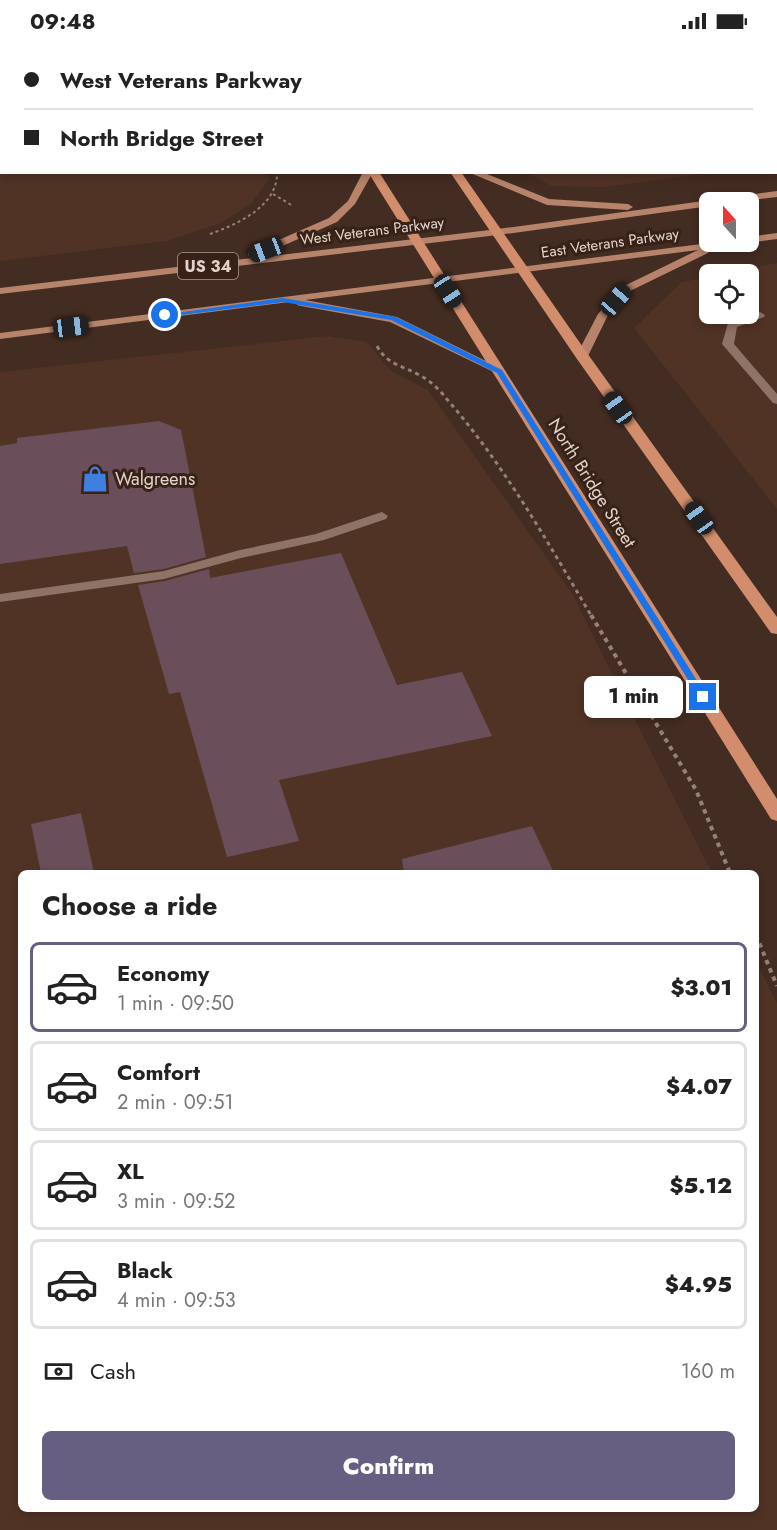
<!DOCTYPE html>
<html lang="en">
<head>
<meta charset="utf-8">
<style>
	:root { --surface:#fff; --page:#f6f6f6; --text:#222; --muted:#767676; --line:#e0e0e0; --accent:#665f81 }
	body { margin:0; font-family:Jost,sans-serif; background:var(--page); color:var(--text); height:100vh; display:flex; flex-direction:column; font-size:22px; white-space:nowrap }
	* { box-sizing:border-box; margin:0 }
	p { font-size:20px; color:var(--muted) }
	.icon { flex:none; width:33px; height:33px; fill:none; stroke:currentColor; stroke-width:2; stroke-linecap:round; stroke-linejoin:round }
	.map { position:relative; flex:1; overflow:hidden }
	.panel { position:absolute; left:18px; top:828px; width:741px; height:642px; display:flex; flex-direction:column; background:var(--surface); border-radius:9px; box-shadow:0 3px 9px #0003 }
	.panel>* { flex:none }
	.banner { position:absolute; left:0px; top:0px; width:777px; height:132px; box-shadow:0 3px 9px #0003; display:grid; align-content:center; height:132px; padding:0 24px; background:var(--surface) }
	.needle { width:39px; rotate:339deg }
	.controls { position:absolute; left:699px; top:150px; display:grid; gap:12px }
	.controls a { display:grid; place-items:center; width:60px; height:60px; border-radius:9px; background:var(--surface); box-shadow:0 3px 9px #0003; font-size:30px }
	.end { position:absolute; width:27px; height:27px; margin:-14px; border:8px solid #1a73e8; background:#fff; box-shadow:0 0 0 3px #fff }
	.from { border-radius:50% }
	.bubble { position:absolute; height:42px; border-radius:9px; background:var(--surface); box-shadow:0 3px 9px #0003; font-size:20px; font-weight:800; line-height:42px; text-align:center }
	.car { position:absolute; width:18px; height:36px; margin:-18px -9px; border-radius:8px; box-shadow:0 0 4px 2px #0007; background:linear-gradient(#222 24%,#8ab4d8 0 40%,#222 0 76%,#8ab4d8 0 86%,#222 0) }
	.banner b { display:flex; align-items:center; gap:21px; height:57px; font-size:22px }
	.banner b+b { border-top:2px solid var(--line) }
	.banner i { width:15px; height:15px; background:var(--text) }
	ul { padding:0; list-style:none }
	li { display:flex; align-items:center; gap:18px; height:90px; margin:0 12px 9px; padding:0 12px; border:3px solid var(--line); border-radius:9px }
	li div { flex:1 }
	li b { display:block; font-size:22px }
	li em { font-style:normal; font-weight:800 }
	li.active { border-color:var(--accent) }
	li>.icon { width:54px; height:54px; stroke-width:1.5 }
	h2 { padding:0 24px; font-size:27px; line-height:72px }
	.pay { display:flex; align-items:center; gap:15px; height:66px; padding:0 24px; font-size:22px }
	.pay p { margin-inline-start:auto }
	.action { display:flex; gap:12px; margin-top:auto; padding:12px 24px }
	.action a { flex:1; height:69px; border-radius:9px; background:var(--accent); color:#fff; font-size:24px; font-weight:800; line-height:69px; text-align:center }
	.status { display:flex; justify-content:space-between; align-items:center; height:42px; padding:0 30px; background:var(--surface); direction:ltr }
	.status svg { height:16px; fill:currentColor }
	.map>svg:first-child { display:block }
	.built { fill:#503325 }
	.building { fill:#6a4f5a }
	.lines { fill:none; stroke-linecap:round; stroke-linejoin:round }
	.minor-tunnel { stroke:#5b453a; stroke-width:10; stroke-dasharray:10 4.5; stroke-linecap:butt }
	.path-far2 { stroke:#948178; stroke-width:2; stroke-dasharray:3 3; stroke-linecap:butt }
	.path-far1 { stroke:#948178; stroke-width:3; stroke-dasharray:4 4; stroke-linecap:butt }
	.path { stroke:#948178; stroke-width:4; stroke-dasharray:4.5 4.5; stroke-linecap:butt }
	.minor { fill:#8e7366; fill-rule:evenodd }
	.major { fill:#b7836a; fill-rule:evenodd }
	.highway { fill:#d28d6d; fill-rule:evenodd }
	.route { fill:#1a73e8 }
	.labels { text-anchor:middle; stroke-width:6; stroke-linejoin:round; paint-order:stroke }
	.far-street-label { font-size:15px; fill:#e2d2cb; stroke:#382217 }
	.shield { fill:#382217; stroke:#af9d95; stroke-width:1.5 }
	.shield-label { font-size:16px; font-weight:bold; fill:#e2d2cb }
	.poi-label { font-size:18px; fill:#e2d2cb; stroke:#382217; text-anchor:start }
	.street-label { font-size:18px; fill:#e2d2cb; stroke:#382217 }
</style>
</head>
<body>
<div class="status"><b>09:48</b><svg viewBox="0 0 49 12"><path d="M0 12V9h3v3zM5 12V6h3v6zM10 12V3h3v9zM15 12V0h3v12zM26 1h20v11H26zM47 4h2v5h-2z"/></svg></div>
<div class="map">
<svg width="777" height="1488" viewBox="0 0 777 1488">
	<rect width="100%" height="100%" fill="#432c21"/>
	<g class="built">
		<path d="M 0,0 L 203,1 L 2,2 L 2,130 L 267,130 L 269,137 L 252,161 L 221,181 L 167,199 L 0,219 Z"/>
		<path d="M 414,0 L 777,0 L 777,121 L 776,2 Z"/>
		<path d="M 528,131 L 711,131 L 603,145 L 551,144 Z"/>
		<path d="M 777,221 L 777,467 L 634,286 L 682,240 L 709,235 L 710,272 L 748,272 L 748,232 L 720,232 Z"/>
		<path d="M 328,294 L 367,300 L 391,329 L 428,348 L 573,553 L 712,831 L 21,831 L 21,1467 L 756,1467 L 756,919 L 777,961 L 777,1488 L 0,1488 L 0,330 Z"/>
	</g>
	<g class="building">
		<path d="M 159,379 L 181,388 L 206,515 L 164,527 L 134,531 L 127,504 L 0,522 L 0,404 L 17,401 L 17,396 Z"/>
		<path d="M 341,511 L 397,643 L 462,630 L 492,694 L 279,738 L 299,799 L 227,815 L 180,650 L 169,652 L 138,543 L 165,539 L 209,527 L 210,536 Z"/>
		<path d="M 81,771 L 94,831 L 41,831 L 31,782 Z"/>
		<path d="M 532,784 L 554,831 L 404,831 L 402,817 Z"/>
	</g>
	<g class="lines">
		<path class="minor-tunnel" d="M 642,2 L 649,0"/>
		<g class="path-far2">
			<path d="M 273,152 L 293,164"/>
			<path d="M 210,192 C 238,182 278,164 277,130"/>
		</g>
		<path class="path-far1" d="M 377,304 C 387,323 404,324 421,334 C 429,338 439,347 445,355 C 503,421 547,499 592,575"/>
		<g class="path">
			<path d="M 591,573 L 696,748 L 730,831"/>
			<path d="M 756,893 L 777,944"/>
		</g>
		<g class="minor">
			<path d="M 645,0 L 657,0 L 656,2 Z"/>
			<path d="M 723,0 L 732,0 L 733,2 L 724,2 Z"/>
			<path d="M 776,41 L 777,42 L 777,49 L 776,48 Z"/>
			<path d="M 0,125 L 2,130 L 4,130 L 0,131 Z"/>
			<path d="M 760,270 L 765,273 L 764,275 L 737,285 L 734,302 L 777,352 L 777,362 L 773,361 L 722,302 L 728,281 Z"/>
			<path d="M 382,470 L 388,474 L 386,477 L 324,498 L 241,516 L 164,537 L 0,560 L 0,552 L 164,529 L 240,508 L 316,492 Z"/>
		</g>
		<g class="major">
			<path d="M 363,130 L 373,130 L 355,162 L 337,180 L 255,216 L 498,187 L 777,149 L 777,155 L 735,160 L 710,160 L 710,164 L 498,193 L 0,252 L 0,246 L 252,216 L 248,213 L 249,211 L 329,176 L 348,159 Z"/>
			<path d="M 468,130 L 482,130 L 549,157 L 628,162 L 633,165 L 628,168 L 547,163 Z"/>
			<path d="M 777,191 L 777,197 L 748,201 L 744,200 L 748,200 L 748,195 Z"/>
			<path d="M 717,200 L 742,200 L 737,203 L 708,207 L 708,211 L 630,249 L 608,273 L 588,314 L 582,317 L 576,314 L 598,272 L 622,245 L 698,208 L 305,258 L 397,275 L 504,328 L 506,330 L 500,333 L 390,280 L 301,264 L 297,263 L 297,259 L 0,297 L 0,291 Z"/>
		</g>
		<g class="highway">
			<path d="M 283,0 L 293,0 L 294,2 L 284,2 Z"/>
			<path d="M 355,0 L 365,0 L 366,2 L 356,2 Z"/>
			<path d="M 368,130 L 379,130 L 777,757 L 777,779 L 771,777 Z"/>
			<path d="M 450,130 L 461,130 L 587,311 L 777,575 L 777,592 L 771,591 L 577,317 Z"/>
		</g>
	</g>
	<path class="route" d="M 283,256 L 396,275 L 502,328 L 706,653 L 706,657 L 700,657 L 497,331 L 391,278 L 306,264 L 283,260 L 165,275 L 162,273 Z"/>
	<defs>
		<g id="shop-bare" transform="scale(2.07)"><path d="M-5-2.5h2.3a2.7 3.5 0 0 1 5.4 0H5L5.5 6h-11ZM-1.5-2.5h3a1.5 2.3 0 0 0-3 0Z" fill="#3f7fe0" stroke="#382217" stroke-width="2.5" paint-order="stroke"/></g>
	</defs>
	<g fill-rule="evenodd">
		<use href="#shop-bare" x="95" y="437"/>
	</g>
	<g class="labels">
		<g class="far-street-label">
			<text transform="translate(372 189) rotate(-7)" y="5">West Veterans Parkway</text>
			<text transform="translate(610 201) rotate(-8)" y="5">East Veterans Parkway</text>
		</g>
		<rect class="shield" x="178" y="211" width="60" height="26" rx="4.5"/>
		<g class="shield-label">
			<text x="208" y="230">US 34</text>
		</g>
		<g class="poi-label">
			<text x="115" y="443">Walgreens</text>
		</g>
		<g class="street-label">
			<text transform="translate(592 441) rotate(58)" y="6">North Bridge Street</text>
		</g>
	</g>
</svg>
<div class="controls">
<a><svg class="needle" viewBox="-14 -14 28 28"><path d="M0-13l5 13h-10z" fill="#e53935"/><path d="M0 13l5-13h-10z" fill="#767676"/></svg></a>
<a><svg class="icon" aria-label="locate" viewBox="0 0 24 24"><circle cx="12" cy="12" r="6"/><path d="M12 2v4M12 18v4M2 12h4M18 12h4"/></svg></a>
</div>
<i class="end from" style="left:165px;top:273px"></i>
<i class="end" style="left:703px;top:655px"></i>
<div class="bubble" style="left:584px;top:634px;width:99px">1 min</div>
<i class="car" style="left:266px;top:208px;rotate:249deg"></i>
<i class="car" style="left:448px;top:249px;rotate:147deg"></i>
<i class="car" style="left:616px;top:258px;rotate:41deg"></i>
<i class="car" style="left:71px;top:285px;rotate:83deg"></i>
<i class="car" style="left:618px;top:366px;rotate:325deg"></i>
<i class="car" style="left:699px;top:476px;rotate:325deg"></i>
<div class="banner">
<b><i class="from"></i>West Veterans Parkway</b>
<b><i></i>North Bridge Street</b>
</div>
<section class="panel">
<h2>Choose a ride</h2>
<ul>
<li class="active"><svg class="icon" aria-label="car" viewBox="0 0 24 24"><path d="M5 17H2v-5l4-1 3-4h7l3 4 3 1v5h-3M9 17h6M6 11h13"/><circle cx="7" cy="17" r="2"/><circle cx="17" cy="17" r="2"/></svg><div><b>Economy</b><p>1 min · 09:50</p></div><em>$3.01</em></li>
<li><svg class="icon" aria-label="car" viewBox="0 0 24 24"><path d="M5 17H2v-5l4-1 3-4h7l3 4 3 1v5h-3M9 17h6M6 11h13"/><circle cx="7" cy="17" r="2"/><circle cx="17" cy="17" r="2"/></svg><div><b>Comfort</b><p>2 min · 09:51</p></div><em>$4.07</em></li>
<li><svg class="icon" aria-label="car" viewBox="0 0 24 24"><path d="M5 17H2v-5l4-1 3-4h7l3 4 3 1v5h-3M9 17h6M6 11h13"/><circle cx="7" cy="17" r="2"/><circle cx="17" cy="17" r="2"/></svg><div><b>XL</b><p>3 min · 09:52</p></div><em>$5.12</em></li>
<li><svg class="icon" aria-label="car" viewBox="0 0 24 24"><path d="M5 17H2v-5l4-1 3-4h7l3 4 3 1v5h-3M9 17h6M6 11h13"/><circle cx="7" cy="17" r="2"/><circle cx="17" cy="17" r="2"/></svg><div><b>Black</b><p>4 min · 09:53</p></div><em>$4.95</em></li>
</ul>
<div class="pay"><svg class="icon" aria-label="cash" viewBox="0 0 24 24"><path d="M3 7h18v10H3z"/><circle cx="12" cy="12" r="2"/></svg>Cash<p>160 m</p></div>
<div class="action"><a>Confirm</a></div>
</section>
</div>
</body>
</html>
